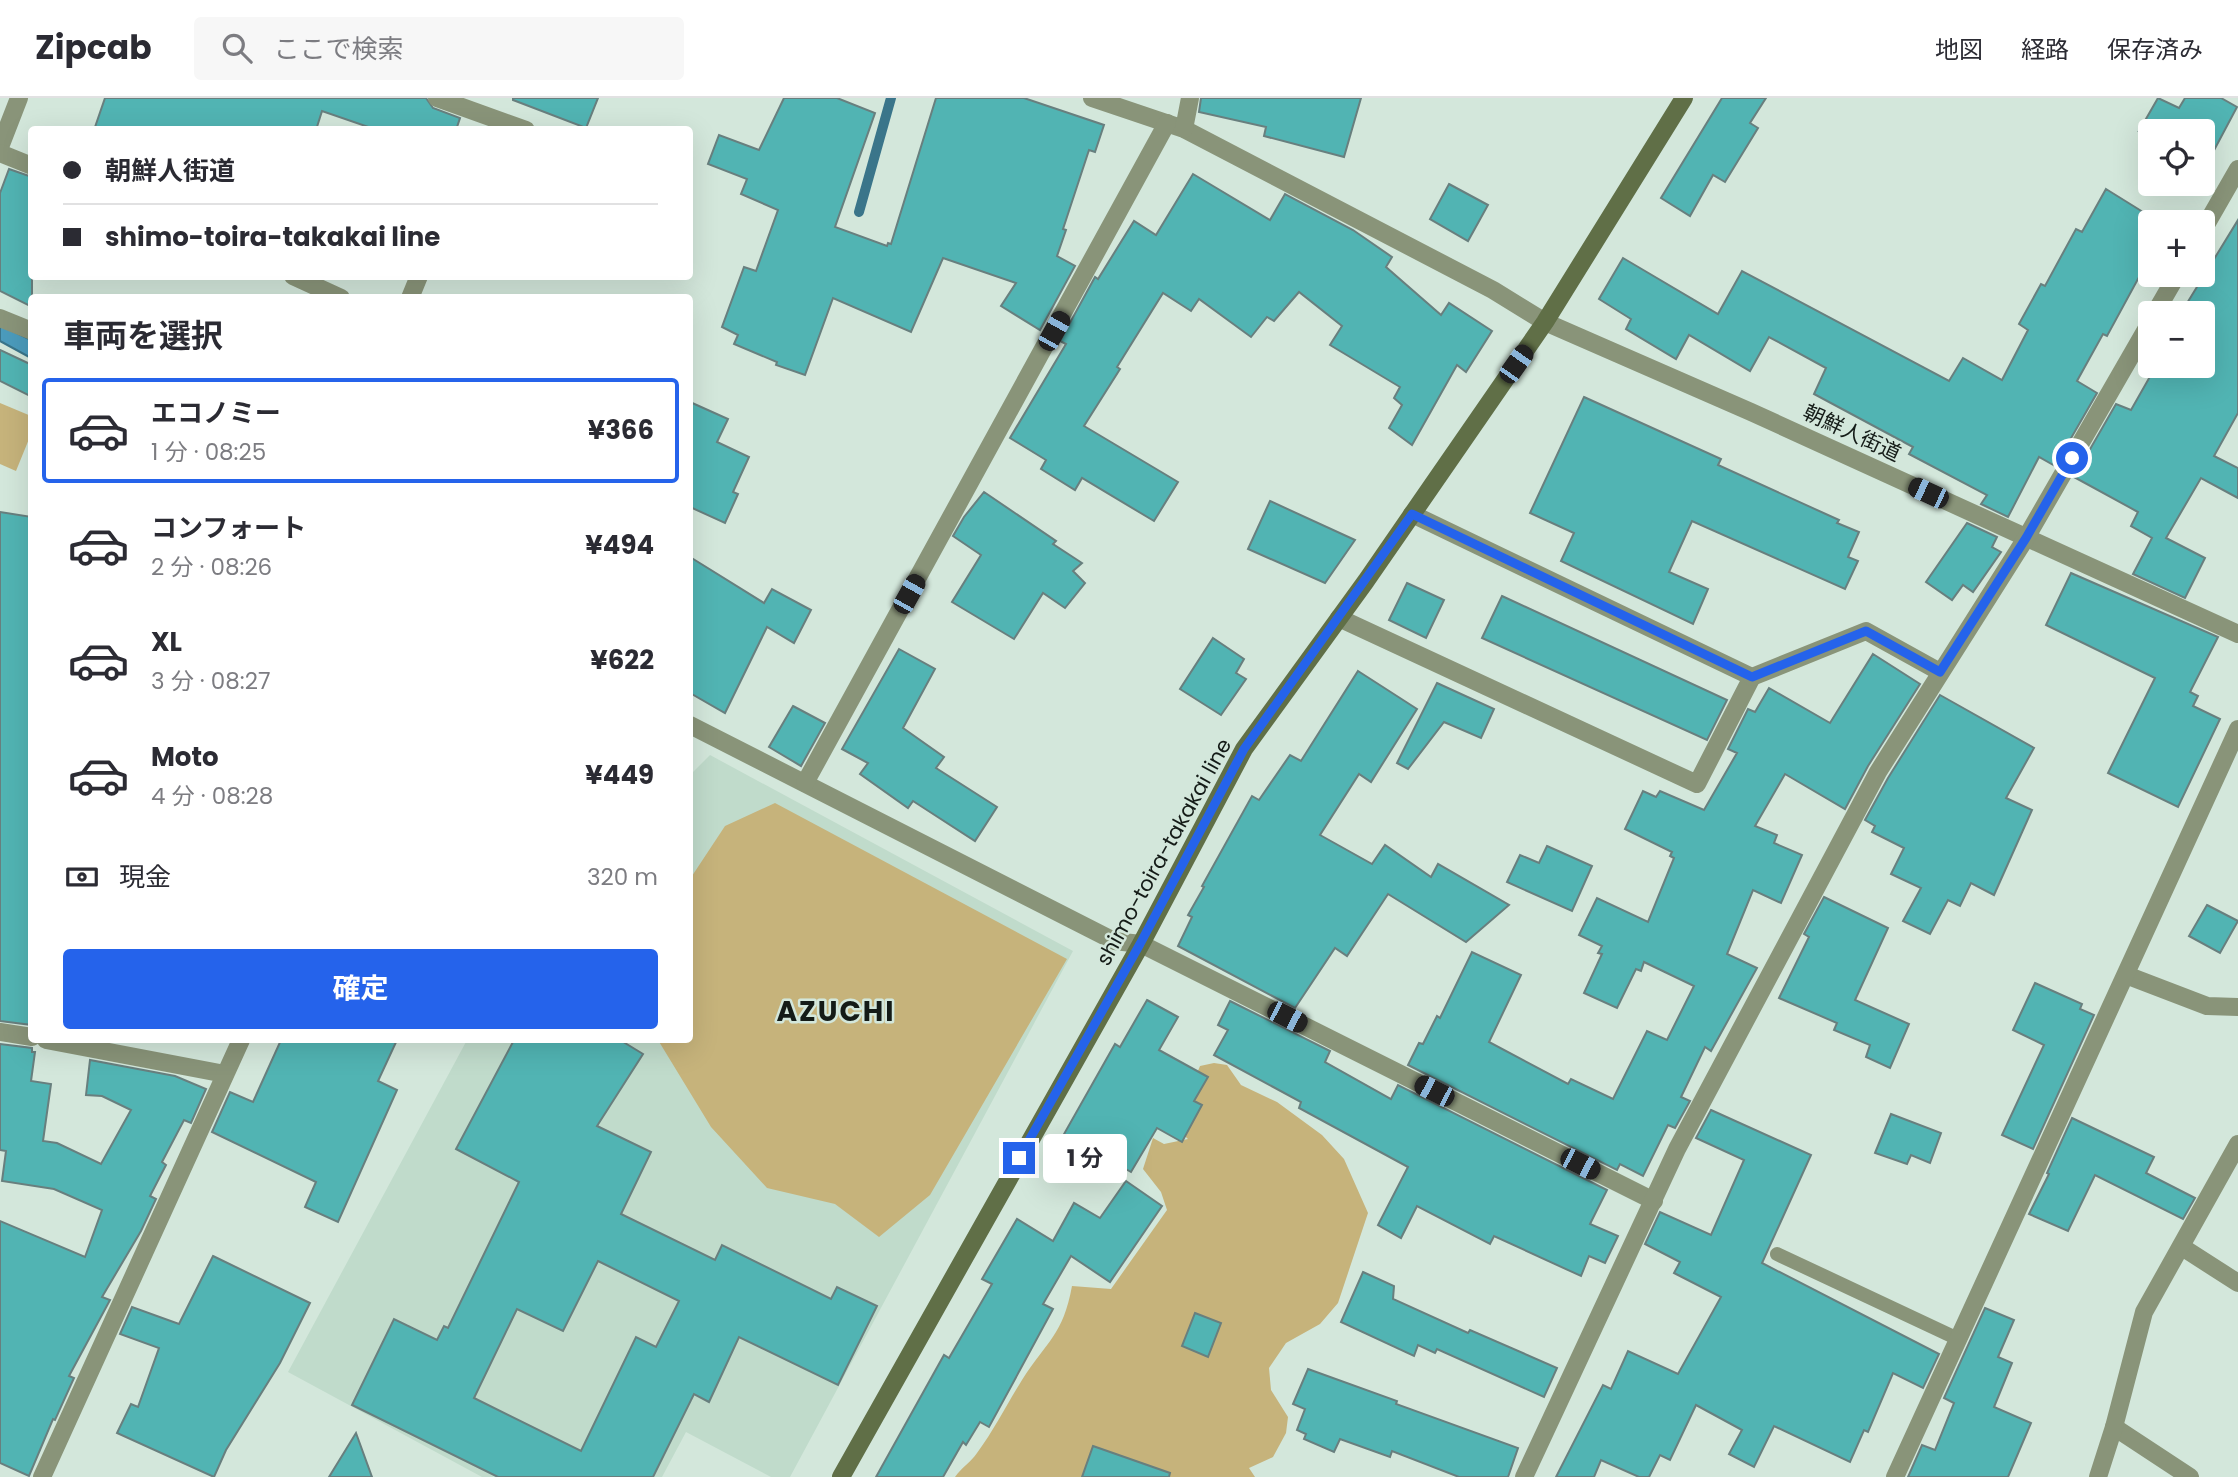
<!DOCTYPE html>
<html lang="ja">
<head>
<meta charset="utf-8">
<style>
	:root { --surface:#fff; --page:#f7f7f7; --text:#2b2b33; --muted:#7c7c81; --line:#e1e1e2; --accent:#2563eb }
	body { margin:0; font-family:Poppins,"Noto Sans JP",sans-serif; background:var(--page); color:var(--text); height:100vh; display:flex; flex-direction:column; font-size:26px; white-space:nowrap }
	* { box-sizing:border-box; margin:0 }
	p { font-size:23px; color:var(--muted) }
	.icon { flex:none; width:38px; height:38px; fill:none; stroke:currentColor; stroke-width:2; stroke-linecap:round; stroke-linejoin:round }
	.map { position:relative; flex:1; overflow:hidden }
	.side { position:absolute; left:28px; top:196px; width:665px; height:749px; display:flex; flex-direction:column; background:var(--surface); border-radius:7px; box-shadow:0 7px 28px #0002 }
	.side>* { flex:none }
	.hud { position:absolute; left:28px; top:28px; width:665px; height:154px; border-radius:7px; box-shadow:0 7px 28px #0002; display:grid; align-content:center; height:154px; padding:0 35px; background:var(--surface) }
	.controls { position:absolute; left:2138px; top:21px; display:grid; gap:14px }
	.controls a { display:grid; place-items:center; width:77px; height:77px; border-radius:7px; background:var(--surface); box-shadow:0 7px 28px #0002; font-size:35px }
	.end { position:absolute; width:32px; height:32px; margin:-16px; border:9px solid #2563eb; background:#fff; box-shadow:0 0 0 4px #fff }
	.from { border-radius:50% }
	.bubble { position:absolute; height:49px; border-radius:7px; background:var(--surface); box-shadow:0 7px 28px #0002; font-size:23px; font-weight:700; line-height:49px; text-align:center }
	.car { position:absolute; width:21px; height:42px; margin:-21px -10px; border-radius:9px; box-shadow:0 0 5px 2px #0007; background:linear-gradient(#222 24%,#8ab4d8 0 40%,#222 0 76%,#8ab4d8 0 86%,#222 0) }
	.hud b { display:flex; align-items:center; gap:24px; height:66px; font-size:26px }
	.hud b+b { border-top:2px solid var(--line) }
	.hud i { width:18px; height:18px; background:var(--text) }
	ul { padding:0; list-style:none }
	li { display:flex; align-items:center; gap:21px; height:105px; margin:0 14px 10px; padding:0 21px; border:4px solid transparent; border-radius:7px }
	li div { flex:1 }
	li b { display:block; font-size:26px }
	li em { font-style:normal; font-weight:700 }
	li.active { border-color:var(--accent) }
	li>.icon { width:63px; height:63px; stroke-width:1.5 }
	h2 { padding:0 35px; font-size:32px; line-height:84px }
	.pay { display:flex; align-items:center; gap:18px; height:77px; padding:0 35px; font-size:26px }
	.pay p { margin-inline-start:auto }
	.cta { display:flex; gap:14px; margin-top:auto; padding:14px 35px }
	.cta a { flex:1; height:80px; border-radius:7px; background:var(--accent); color:#fff; font-size:28px; font-weight:700; line-height:80px; text-align:center }
	header { display:flex; align-items:center; gap:42px; box-sizing:border-box; height:98px; padding:0 35px; background:var(--surface); border-bottom:2px solid var(--line) }
	header strong { font-size:33px }
	nav { display:flex; gap:38px; margin-inline-start:auto; font-size:24px }
	.search { width:490px; height:63px; background:var(--page); display:flex; align-items:center; gap:18px; box-sizing:border-box; padding:0 24px; border-radius:7px; color:var(--muted); font-size:26px }
	.map>svg:first-child { display:block }
	.built { fill:#c0dbcb }
	.green { fill:#c6b37b }
	.water { fill:#4b9bbc; stroke:#3a758a; stroke-width:2 }
	.lines { fill:none; stroke-linecap:round; stroke-linejoin:round }
	.stream { stroke:#3a758a; stroke-width:10 }
	.building { fill:#51b4b3; stroke:#687f7e; stroke-width:2; fill-rule:evenodd }
	.lane { stroke:#899479; stroke-width:14 }
	.street { stroke:#899479; stroke-width:18 }
	.secondary { stroke:#606f47; stroke-width:18 }
	.route { stroke:#2563eb; stroke-width:9 }
	.labels { text-anchor:middle; stroke-width:5; stroke-linejoin:round; paint-order:stroke }
	.street-label { font-size:21px; fill:#141b17; stroke:#d3e7db }
	.district-label { font-size:28px; font-weight:bold; letter-spacing:2px; fill:#141b17; stroke:#d3e7db }
</style>
</head>
<body>
<header>
<strong>Zipcab</strong>
<div class="search"><svg class="icon" aria-label="search" viewBox="0 0 24 24"><circle cx="10" cy="10" r="6"/><path d="M15 15l6 6"/></svg>ここで検索</div>
<nav><a>地図</a><a>経路</a><a>保存済み</a></nav>
</header>
<div class="map">
<svg width="2238" height="1379" viewBox="0 0 2238 1379">
	<rect width="100%" height="100%" fill="#d3e7db"/>
	<path class="built" d="M 710,657 L 1073,853 L 790,1379 L 771,1379 L 686,1334 L 662,1379 L 482,1379 L 288,1274 L 467,942 L 690,942 L 690,677 Z"/>
	<g class="green">
		<path d="M 0,305 L 31,318 L 31,336 L 16,373 L 0,366 Z"/>
		<path d="M 775,705 L 1067,861 L 930,1097 L 879,1139 L 835,1106 L 767,1090 L 711,1029 L 658,942 L 690,942 L 690,781 L 725,728 Z"/>
		<path d="M 1214,965 L 1227,967 L 1241,987 L 1277,1004 L 1322,1037 L 1344,1061 L 1368,1115 L 1338,1205 L 1320,1226 L 1286,1245 L 1269,1270 L 1271,1292 L 1288,1319 L 1286,1335 L 1273,1359 L 1249,1370 L 1255,1379 L 955,1379 C 961,1370 971,1364 977,1355 C 994,1332 1007,1306 1022,1282 C 1047,1243 1063,1237 1072,1188 L 1111,1191 L 1167,1112 L 1161,1094 L 1143,1071 L 1153,1040 L 1164,1046 L 1188,1041 L 1175,1029 L 1200,968 Z"/>
	</g>
	<path class="water" d="M 0,227 L 31,242 L 31,260 L 0,243 Z"/>
	<g class="lines">
		<path class="stream" d="M 859,114 L 891,0"/>
	</g>
	<g class="building">
		<path d="M 105,0 L 426,0 L 433,10 L 460,20 L 456,32 L 377,32 L 322,13 L 316,32 L 94,32 Z"/>
		<path d="M 513,0 L 598,0 L 586,30 L 513,2 Z"/>
		<path d="M 784,0 L 837,0 L 875,15 L 835,129 L 887,148 L 888,145 L 891,146 L 936,0 L 1024,0 L 1104,27 L 1095,54 L 1089,52 L 1063,131 L 1066,132 L 1057,158 L 1075,168 L 1040,232 L 1001,208 L 1016,185 L 943,160 L 911,234 L 833,200 L 805,277 L 776,267 L 777,264 L 734,246 L 738,237 L 722,229 L 744,169 L 756,173 L 778,112 L 741,96 L 747,81 L 708,66 L 719,37 L 759,52 Z"/>
		<path d="M 1201,0 L 1361,0 L 1344,59 L 1264,38 L 1266,29 L 1199,14 Z"/>
		<path d="M 1722,0 L 1766,0 L 1750,25 L 1758,30 L 1725,84 L 1713,77 L 1690,118 L 1661,100 Z"/>
		<path d="M 2158,0 L 2179,10 L 2185,0 L 2221,0 L 2237,9 L 2203,73 L 2203,33 L 2139,33 Z"/>
		<path d="M 9,71 L 32,79 L 32,209 L 0,193 L 0,95 Z"/>
		<path d="M 1193,76 L 1270,122 L 1285,96 L 1353,132 L 1392,159 L 1386,169 L 1441,217 L 1449,205 L 1492,233 L 1466,274 L 1457,267 L 1412,347 L 1389,330 L 1402,307 L 1394,300 L 1400,289 L 1330,247 L 1342,228 L 1299,194 L 1274,223 L 1267,219 L 1251,239 L 1199,201 L 1191,213 L 1163,195 L 1117,269 L 1120,271 L 1084,328 L 1178,384 L 1154,423 L 1082,380 L 1075,392 L 1041,371 L 1046,362 L 1010,340 L 1066,246 L 1060,243 L 1095,179 L 1098,181 L 1134,123 L 1156,137 Z"/>
		<path d="M 1449,86 L 1488,107 L 1468,143 L 1430,121 Z"/>
		<path d="M 2106,91 L 2151,119 L 2151,157 L 2107,238 L 2103,236 L 2077,283 L 2097,295 L 2055,368 L 2039,359 L 2008,419 L 1981,406 L 1987,397 L 1909,356 L 1913,349 L 1814,296 L 1826,270 L 1769,239 L 1750,273 L 1689,237 L 1676,261 L 1626,231 L 1631,221 L 1599,201 L 1623,160 L 1718,216 L 1742,173 L 1949,283 L 1963,260 L 2002,282 L 2028,232 L 2019,226 L 2041,186 L 2045,188 L 2076,131 L 2082,134 Z"/>
		<path d="M 2238,122 L 2238,315 L 2214,358 L 2238,370 L 2238,400 L 2201,380 L 2166,440 L 2205,460 L 2185,500 L 2133,476 L 2152,440 L 2131,428 L 2138,414 L 2074,379 L 2116,306 L 2131,312 L 2156,268 L 2203,268 L 2203,215 L 2181,215 Z"/>
		<path d="M 0,252 L 32,267 L 32,299 L 0,283 Z"/>
		<path d="M 1584,299 L 1721,361 L 1718,367 L 1839,422 L 1837,425 L 1859,434 L 1848,459 L 1858,463 L 1845,491 L 1692,423 L 1669,474 L 1708,491 L 1693,526 L 1561,463 L 1574,435 L 1530,415 Z"/>
		<path d="M 690,304 L 728,321 L 717,344 L 749,359 L 733,394 L 738,396 L 725,425 L 690,409 Z"/>
		<path d="M 984,394 L 1056,443 L 1053,446 L 1082,465 L 1073,473 L 1085,485 L 1065,510 L 1043,495 L 1014,541 L 952,504 L 981,457 L 953,438 L 964,419 Z"/>
		<path d="M 1270,403 L 1355,442 L 1325,485 L 1248,451 Z"/>
		<path d="M 0,414 L 32,419 L 32,927 L 0,923 Z"/>
		<path d="M 1967,425 L 1997,439 L 1992,449 L 2001,454 L 1973,494 L 1963,487 L 1952,502 L 1926,484 Z"/>
		<path d="M 690,459 L 764,505 L 772,491 L 811,512 L 794,545 L 767,529 L 725,615 L 690,595 Z"/>
		<path d="M 2071,475 L 2218,539 L 2190,594 L 2198,598 L 2193,608 L 2220,621 L 2178,709 L 2108,675 L 2155,580 L 2046,527 Z"/>
		<path d="M 1407,485 L 1444,502 L 1426,540 L 1389,522 Z"/>
		<path d="M 1502,498 L 1727,602 L 1707,642 L 1482,540 Z"/>
		<path d="M 1213,540 L 1244,561 L 1236,575 L 1246,581 L 1221,617 L 1180,591 Z"/>
		<path d="M 899,551 L 935,571 L 903,630 L 944,659 L 936,670 L 997,709 L 975,743 L 913,703 L 908,710 L 860,676 L 868,665 L 842,651 Z"/>
		<path d="M 1873,556 L 1920,586 L 1868,668 L 1845,711 L 1785,676 L 1755,728 L 1777,737 L 1774,745 L 1802,757 L 1781,805 L 1753,792 L 1727,856 L 1757,870 L 1711,953 L 1705,949 L 1681,999 L 1690,1003 L 1675,1030 L 1668,1027 L 1643,1078 L 1620,1066 L 1617,1072 L 1408,967 L 1419,945 L 1423,946 L 1437,918 L 1440,920 L 1472,854 L 1521,877 L 1489,944 L 1568,986 L 1571,981 L 1613,1001 L 1647,933 L 1667,942 L 1694,888 L 1644,864 L 1641,873 L 1636,871 L 1617,910 L 1584,895 L 1602,856 L 1598,855 L 1602,848 L 1579,837 L 1597,800 L 1648,824 L 1674,760 L 1670,758 L 1672,754 L 1625,731 L 1643,693 L 1656,699 L 1660,693 L 1704,712 L 1737,655 L 1728,651 L 1748,611 L 1755,614 L 1769,590 L 1830,625 Z"/>
		<path d="M 1358,573 L 1417,611 L 1371,684 L 1359,676 L 1320,737 L 1372,766 L 1385,747 L 1431,779 L 1438,766 L 1509,807 L 1466,844 L 1388,796 L 1347,858 L 1335,850 L 1295,910 L 1178,848 L 1192,819 L 1188,817 L 1204,789 L 1202,788 L 1252,698 L 1259,702 L 1290,657 L 1301,663 Z"/>
		<path d="M 1437,585 L 1494,611 L 1481,640 L 1444,624 L 1408,671 L 1397,665 Z"/>
		<path d="M 1940,597 L 2034,650 L 2006,700 L 2032,712 L 1994,797 L 1971,785 L 1960,808 L 1948,802 L 1930,836 L 1903,823 L 1921,790 L 1891,776 L 1904,750 L 1872,734 L 1875,728 L 1865,722 L 1888,680 Z"/>
		<path d="M 793,608 L 825,625 L 801,668 L 769,649 Z"/>
		<path d="M 1547,748 L 1592,768 L 1572,813 L 1507,784 L 1520,757 L 1539,765 Z"/>
		<path d="M 1824,799 L 1888,830 L 1855,902 L 1909,926 L 1890,970 L 1866,959 L 1870,947 L 1834,932 L 1837,925 L 1779,900 L 1809,839 L 1804,836 Z"/>
		<path d="M 2207,807 L 2238,823 L 2220,855 L 2189,838 Z"/>
		<path d="M 2035,885 L 2082,906 L 2080,911 L 2094,917 L 2033,1051 L 2002,1037 L 2044,947 L 2013,932 Z"/>
		<path d="M 1147,902 L 1178,919 L 1159,952 L 1208,979 L 1194,1003 L 1202,1007 L 1182,1044 L 1157,1030 L 1131,1074 L 1064,1036 L 1115,946 L 1120,949 Z"/>
		<path d="M 1230,903 L 1330,953 L 1325,964 L 1391,1001 L 1398,987 L 1607,1092 L 1590,1126 L 1618,1138 L 1605,1165 L 1589,1158 L 1581,1178 L 1494,1138 L 1490,1146 L 1417,1108 L 1401,1140 L 1378,1127 L 1408,1069 L 1299,1010 L 1301,1004 L 1214,957 L 1228,932 L 1218,927 Z"/>
		<path d="M 281,942 L 397,942 L 378,983 L 397,992 L 338,1124 L 305,1109 L 316,1084 L 212,1034 L 230,994 L 253,1004 Z"/>
		<path d="M 514,942 L 620,942 L 643,956 L 597,1028 L 651,1054 L 621,1116 L 715,1162 L 722,1147 L 831,1201 L 837,1189 L 877,1208 L 838,1287 L 739,1239 L 709,1304 L 694,1296 L 653,1379 L 498,1379 L 352,1307 L 394,1221 L 437,1242 L 444,1228 L 448,1230 L 519,1084 L 456,1051 ZM 598,1163 L 679,1203 L 656,1249 L 636,1239 L 581,1353 L 474,1300 L 517,1211 L 563,1233 Z"/>
		<path d="M 0,946 L 32,950 L 32,954 L 35,954 L 31,983 L 51,986 L 43,1043 L 57,1045 L 101,1066 L 131,1012 L 102,998 L 86,997 L 90,962 L 175,978 L 206,991 L 191,1025 L 184,1022 L 162,1064 L 166,1067 L 150,1098 L 156,1101 L 141,1133 L 102,1199 L 110,1202 L 69,1278 L 74,1280 L 55,1322 L 53,1321 L 29,1378 L 0,1365 L 0,1123 L 85,1159 L 102,1112 L 54,1091 L 2,1083 L 6,1053 L 0,1052 Z"/>
		<path d="M 1711,1012 L 1811,1057 L 1762,1165 L 1939,1256 L 1923,1290 L 1893,1275 L 1868,1334 L 1864,1332 L 1850,1364 L 1774,1328 L 1754,1369 L 1729,1356 L 1742,1332 L 1696,1307 L 1670,1362 L 1660,1357 L 1649,1379 L 1639,1379 L 1601,1362 L 1594,1379 L 1556,1379 L 1603,1287 L 1611,1291 L 1628,1253 L 1678,1276 L 1721,1199 L 1674,1175 L 1680,1164 L 1645,1146 L 1660,1114 L 1711,1137 L 1744,1062 L 1696,1040 Z"/>
		<path d="M 1891,1016 L 1941,1035 L 1930,1065 L 1911,1057 L 1907,1066 L 1875,1055 Z"/>
		<path d="M 2072,1020 L 2154,1059 L 2146,1075 L 2195,1100 L 2183,1121 L 2095,1077 L 2068,1133 L 2029,1116 L 2049,1076 L 2047,1075 Z"/>
		<path d="M 1126,1083 L 1162,1108 L 1110,1184 L 1071,1158 L 1043,1206 L 1053,1211 L 989,1329 L 980,1324 L 966,1347 L 963,1344 L 943,1379 L 876,1379 L 944,1257 L 949,1260 L 992,1186 L 982,1181 L 1017,1121 L 1053,1143 L 1074,1105 L 1100,1120 Z"/>
		<path d="M 213,1158 L 310,1205 L 280,1265 L 226,1352 L 214,1379 L 117,1335 L 131,1306 L 138,1309 L 159,1250 L 120,1236 L 132,1209 L 179,1226 Z"/>
		<path d="M 1363,1174 L 1394,1188 L 1393,1201 L 1468,1235 L 1470,1232 L 1557,1270 L 1544,1299 L 1437,1251 L 1435,1255 L 1418,1247 L 1414,1258 L 1341,1224 Z"/>
		<path d="M 1985,1210 L 2014,1222 L 1998,1259 L 2012,1265 L 1994,1309 L 2031,1325 L 2008,1379 L 1908,1379 L 1922,1347 L 1935,1352 L 1954,1305 L 1944,1300 Z"/>
		<path d="M 1195,1215 L 1221,1225 L 1208,1259 L 1182,1248 Z"/>
		<path d="M 1308,1271 L 1397,1303 L 1396,1306 L 1518,1350 L 1508,1379 L 1459,1379 L 1392,1353 L 1390,1359 L 1340,1341 L 1334,1354 L 1304,1341 L 1306,1336 L 1297,1332 L 1305,1311 L 1293,1306 Z"/>
		<path d="M 356,1335 L 372,1379 L 329,1379 Z"/>
		<path d="M 1093,1348 L 1170,1375 L 1169,1379 L 1082,1379 Z"/>
	</g>
	<g class="lines">
		<path class="lane" d="M 1777,1156 L 1956,1240"/>
		<g class="street">
			<path d="M 437,0 L 526,32"/>
			<path d="M 1092,0 L 1184,31 L 1493,192 L 1545,224 L 1751,314 L 2238,536"/>
			<path d="M 1184,31 L 1190,0"/>
			<path d="M 0,49 L 19,0"/>
			<path d="M 0,55 L 32,68"/>
			<path d="M 2203,132 L 2238,71"/>
			<path d="M 293,178 L 341,200"/>
			<path d="M 410,200 L 419,178"/>
			<path d="M 2155,215 L 2177,177"/>
			<path d="M 0,220 L 32,233"/>
			<path d="M 1339,520 L 1697,686 L 1752,579 L 1412,416"/>
			<path d="M 1752,579 L 1866,533 L 1940,574"/>
			<path d="M 690,627 L 1114,843 L 1141,846 L 1654,1103"/>
			<path d="M 805,685 L 1167,25"/>
			<path d="M 2126,877 L 2207,908 L 2238,909"/>
			<path d="M 0,934 L 32,939"/>
			<path d="M 46,942 L 225,976"/>
			<path d="M 2182,1149 L 2238,1185"/>
			<path d="M 2114,1329 L 2190,1379"/>
			<path d="M 42,1379 L 241,942"/>
			<path d="M 1524,1379 L 1677,1051 L 1878,674 L 2026,440 L 2151,223"/>
			<path d="M 1895,1379 L 2238,631"/>
			<path d="M 2098,1379 L 2114,1329 L 2144,1214 L 2238,1046"/>
		</g>
		<path class="secondary" d="M 841,1379 L 1141,846 L 1244,651 L 1366,483 L 1545,224 L 1684,0"/>
	</g>
	<g class="lines">
		<path class="route" d="M 1019,1060 L 1140,846 L 1244,651 L 1412,416 L 1752,579 L 1866,533 L 1940,574 L 2026,440 L 2072,360"/>
	</g>
	<g class="labels">
		<g class="street-label">
			<text transform="translate(1852 335) rotate(25)" y="7">朝鮮人街道</text>
			<text transform="translate(1164 754) rotate(-61)" y="7">shimo-toira-takakai line</text>
		</g>
		<g class="district-label">
			<text x="836" y="923">AZUCHI</text>
		</g>
	</g>
</svg>
<div class="controls">
<a><svg class="icon" aria-label="locate" viewBox="0 0 24 24"><circle cx="12" cy="12" r="6"/><path d="M12 2v4M12 18v4M2 12h4M18 12h4"/></svg></a>
<a>+</a>
<a>−</a>
</div>
<i class="end from" style="left:2072px;top:360px"></i>
<i class="end" style="left:1019px;top:1060px"></i>
<div class="bubble" style="left:1043px;top:1036px;width:84px">1 分</div>
<i class="car" style="left:1054px;top:233px;rotate:29deg"></i>
<i class="car" style="left:1516px;top:266px;rotate:35deg"></i>
<i class="car" style="left:1928px;top:395px;rotate:295deg"></i>
<i class="car" style="left:909px;top:496px;rotate:29deg"></i>
<i class="car" style="left:1287px;top:919px;rotate:117deg"></i>
<i class="car" style="left:1434px;top:993px;rotate:297deg"></i>
<i class="car" style="left:1580px;top:1066px;rotate:117deg"></i>
<div class="hud">
<b><i class="from"></i>朝鮮人街道</b>
<b><i></i>shimo-toira-takakai line</b>
</div>
<section class="side">
<h2>車両を選択</h2>
<ul>
<li class="active"><svg class="icon" aria-label="car" viewBox="0 0 24 24"><path d="M5 17H2v-5l4-1 3-4h7l3 4 3 1v5h-3M9 17h6M6 11h13"/><circle cx="7" cy="17" r="2"/><circle cx="17" cy="17" r="2"/></svg><div><b>エコノミー</b><p>1 分 · 08:25</p></div><em>¥366</em></li>
<li><svg class="icon" aria-label="car" viewBox="0 0 24 24"><path d="M5 17H2v-5l4-1 3-4h7l3 4 3 1v5h-3M9 17h6M6 11h13"/><circle cx="7" cy="17" r="2"/><circle cx="17" cy="17" r="2"/></svg><div><b>コンフォート</b><p>2 分 · 08:26</p></div><em>¥494</em></li>
<li><svg class="icon" aria-label="car" viewBox="0 0 24 24"><path d="M5 17H2v-5l4-1 3-4h7l3 4 3 1v5h-3M9 17h6M6 11h13"/><circle cx="7" cy="17" r="2"/><circle cx="17" cy="17" r="2"/></svg><div><b>XL</b><p>3 分 · 08:27</p></div><em>¥622</em></li>
<li><svg class="icon" aria-label="car" viewBox="0 0 24 24"><path d="M5 17H2v-5l4-1 3-4h7l3 4 3 1v5h-3M9 17h6M6 11h13"/><circle cx="7" cy="17" r="2"/><circle cx="17" cy="17" r="2"/></svg><div><b>Moto</b><p>4 分 · 08:28</p></div><em>¥449</em></li>
</ul>
<div class="pay"><svg class="icon" aria-label="cash" viewBox="0 0 24 24"><path d="M3 7h18v10H3z"/><circle cx="12" cy="12" r="2"/></svg>現金<p>320 m</p></div>
<div class="cta"><a>確定</a></div>
</section>
</div>
</body>
</html>
